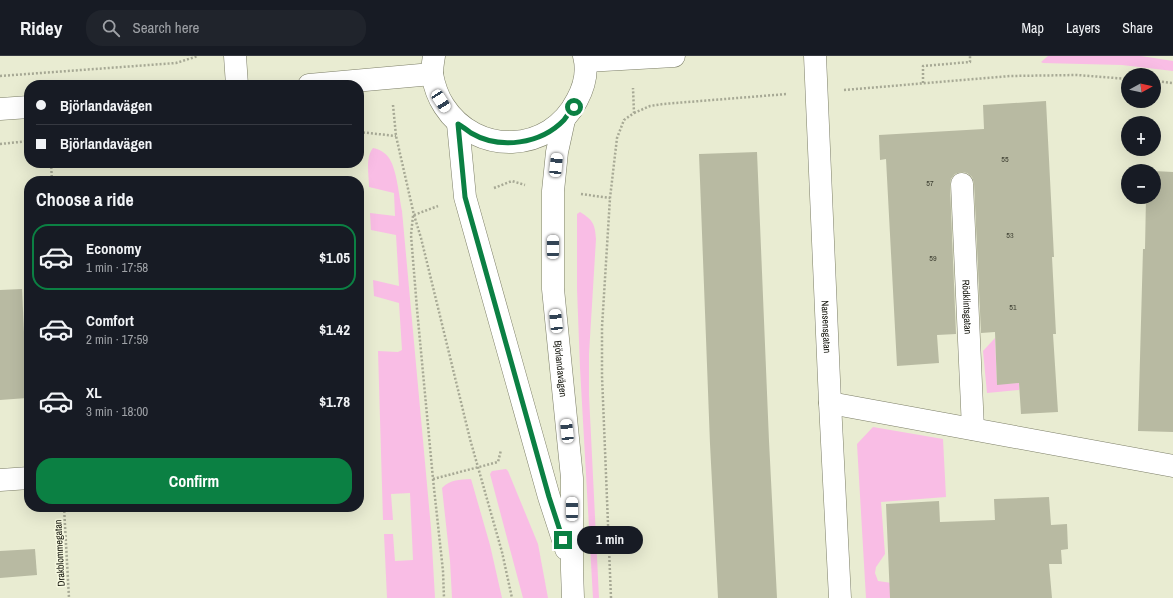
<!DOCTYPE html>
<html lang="en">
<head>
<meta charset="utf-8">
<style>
	:root { --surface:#171b24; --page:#20242c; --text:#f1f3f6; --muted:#9ea1a6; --line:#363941; --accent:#0b8043 }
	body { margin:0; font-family:"Archivo Narrow",sans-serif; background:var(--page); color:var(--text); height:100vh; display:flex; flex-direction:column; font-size:15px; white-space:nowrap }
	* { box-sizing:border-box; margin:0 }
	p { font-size:13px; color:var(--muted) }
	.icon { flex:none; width:22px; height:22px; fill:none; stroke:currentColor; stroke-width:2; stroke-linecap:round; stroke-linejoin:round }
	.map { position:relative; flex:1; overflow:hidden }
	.side { position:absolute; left:24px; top:120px; width:340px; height:336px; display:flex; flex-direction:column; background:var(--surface); border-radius:16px; box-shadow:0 4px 16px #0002 }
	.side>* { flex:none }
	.banner { position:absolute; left:24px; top:24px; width:340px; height:88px; border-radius:16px; box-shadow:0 4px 16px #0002; display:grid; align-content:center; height:88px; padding:0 12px; background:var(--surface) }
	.needle { width:26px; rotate:82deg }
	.controls { position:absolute; left:1121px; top:12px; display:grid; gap:8px }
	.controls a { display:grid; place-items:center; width:40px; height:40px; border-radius:50%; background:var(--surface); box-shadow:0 4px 16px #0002; font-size:20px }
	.end { position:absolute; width:18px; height:18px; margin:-9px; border:5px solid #0b8043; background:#fff; box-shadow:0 0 0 2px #fff }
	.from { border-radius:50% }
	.bubble { position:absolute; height:28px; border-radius:14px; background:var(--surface); box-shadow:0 4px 16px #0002; font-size:13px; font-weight:800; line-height:28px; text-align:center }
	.car { position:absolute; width:12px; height:24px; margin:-12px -6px; border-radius:5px; box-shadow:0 0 3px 1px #0007; background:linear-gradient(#fff 24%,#345 0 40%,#fff 0 76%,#345 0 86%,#fff 0) }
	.banner b { display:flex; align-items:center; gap:14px; height:38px; font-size:15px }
	.banner b+b { border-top:1px solid var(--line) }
	.banner i { width:10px; height:10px; background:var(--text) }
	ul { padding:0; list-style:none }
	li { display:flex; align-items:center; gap:12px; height:66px; margin:0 8px 6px; padding:0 4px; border:2px solid transparent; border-radius:16px }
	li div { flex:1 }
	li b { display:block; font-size:15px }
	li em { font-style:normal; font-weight:800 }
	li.selected { border-color:var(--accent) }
	li>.icon { width:36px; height:36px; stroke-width:1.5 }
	h2 { padding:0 12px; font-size:18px; line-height:48px }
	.cta { display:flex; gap:8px; margin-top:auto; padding:8px 12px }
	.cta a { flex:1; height:46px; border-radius:16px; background:var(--accent); color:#fff; font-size:16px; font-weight:800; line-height:46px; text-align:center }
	header { display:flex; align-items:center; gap:24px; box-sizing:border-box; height:56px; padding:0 20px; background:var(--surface); border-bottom:1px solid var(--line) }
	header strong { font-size:19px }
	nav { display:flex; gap:22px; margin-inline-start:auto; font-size:14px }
	.search { width:280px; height:36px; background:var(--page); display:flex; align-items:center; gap:10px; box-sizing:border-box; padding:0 14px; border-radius:16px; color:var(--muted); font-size:15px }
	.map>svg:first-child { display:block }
	.green { fill:#f9bde5 }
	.building { fill:#b8baa2 }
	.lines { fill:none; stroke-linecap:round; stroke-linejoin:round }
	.minor-casing { stroke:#7c7e67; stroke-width:23 }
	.tertiary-casing { stroke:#7c7e67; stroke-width:23 }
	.path { stroke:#a7a995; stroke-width:2.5; stroke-dasharray:2 2; stroke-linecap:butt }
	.minor { stroke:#fff; stroke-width:22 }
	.tertiary { stroke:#fff; stroke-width:22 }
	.route { stroke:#0b8043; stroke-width:5 }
	.labels { text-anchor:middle; stroke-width:3; stroke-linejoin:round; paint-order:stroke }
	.number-label { font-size:8px; fill:#3c3e31 }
	.street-label { font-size:10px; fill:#13140b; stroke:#f7f9e0 }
</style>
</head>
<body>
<header>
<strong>Ridey</strong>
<div class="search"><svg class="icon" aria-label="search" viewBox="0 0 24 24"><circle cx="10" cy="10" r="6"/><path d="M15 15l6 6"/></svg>Search here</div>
<nav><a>Map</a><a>Layers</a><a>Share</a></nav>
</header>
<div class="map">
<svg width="1173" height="542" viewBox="0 0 1173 542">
	<rect width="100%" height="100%" fill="#e9ecd2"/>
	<g class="green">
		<path d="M 1048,0 L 1141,0 L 1173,5 L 1173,15 L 1122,9 L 1043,7 L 1041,6 Z"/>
		<path d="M 373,92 C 379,93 386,97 389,102 C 397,114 399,140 402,155 L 431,472 L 435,542 L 387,542 L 384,478 L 393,478 L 395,505 L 413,504 L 410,437 L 391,438 L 393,464 L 383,464 L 378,295 L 398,296 L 402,294 L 399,247 L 374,240 L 373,224 L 399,230 L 396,179 L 371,174 L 370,157 L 395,160 L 394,137 L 369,131 C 369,119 365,102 373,92 Z"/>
		<path d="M 580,156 C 593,164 595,168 596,183 L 589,298 L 589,339 L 599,542 L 593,542 L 580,312 L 577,233 L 577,158 Z"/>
		<path d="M 995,282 L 997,328 L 1019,327 L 1019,334 L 987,337 L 983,295 Z"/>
		<path d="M 873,371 L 943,383 L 946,441 L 881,446 L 885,498 L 876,511 L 875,517 L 878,525 L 892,527 L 892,542 L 866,542 L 857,388 Z"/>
		<path d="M 506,413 L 508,415 L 538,488 L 548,542 L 523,542 L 490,418 L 492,415 Z"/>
		<path d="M 471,423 L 490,489 L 502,542 L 452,542 L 450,505 L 442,432 C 451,423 459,424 471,423 Z"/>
	</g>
	<g class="building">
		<path d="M 1046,45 L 1054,201 L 1052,201 L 1056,278 L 1053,278 L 1058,356 L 1021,358 L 1019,327 L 997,329 L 995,276 L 981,277 L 974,127 L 972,121 L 967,117 L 961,116 L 955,118 L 951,123 L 950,129 L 956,278 L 937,279 L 939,307 L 897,310 L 886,103 L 880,104 L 879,79 L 984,73 L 983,49 Z"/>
		<path d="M 757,96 L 769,385 L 777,542 L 718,542 L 710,388 L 699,98 Z"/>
		<path d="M 1154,115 L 1173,116 L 1173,376 L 1138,375 L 1143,193 L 1145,193 L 1146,141 L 1154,141 Z"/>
		<path d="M 22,233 L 27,342 L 0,344 L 0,234 Z"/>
		<path d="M 1049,441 L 1051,469 L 1067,468 L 1068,493 L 1061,494 L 1062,508 L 1049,508 L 1052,542 L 890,542 L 886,448 L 939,445 L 940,466 L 995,464 L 994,443 Z"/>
		<path d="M 35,493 L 37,519 L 0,522 L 0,495 Z"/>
	</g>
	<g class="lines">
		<g class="minor-casing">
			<g id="minor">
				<path d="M 235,0 L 237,29"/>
				<path id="s1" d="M 815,0 L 830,347 L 840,542"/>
				<path id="s2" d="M 962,128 L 973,373"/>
				<path d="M 830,347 L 1173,410"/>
				<path d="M 0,424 L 29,422"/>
			</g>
		</g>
		<g class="tertiary-casing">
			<g id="tertiary">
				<path d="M 434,0 C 433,6 432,13 432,18 C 434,29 438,41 444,50 C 476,100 550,98 577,44 C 584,31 588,15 584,0"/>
				<path d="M 586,5 L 674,0"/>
				<path d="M 309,29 L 432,18"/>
				<path d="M 0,53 L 29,51"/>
				<path id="s3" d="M 564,64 L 557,96 L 553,135 L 553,233 L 572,422 L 572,514 L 573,542"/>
				<path d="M 458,68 L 465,141 L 549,441 L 566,493"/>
			</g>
		</g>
		<g class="path">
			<path d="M 0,20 L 176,7 L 195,1 L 197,0"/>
			<path d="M 1154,25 L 1173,27"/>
			<path d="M 923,27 L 923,10 L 970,6 L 970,0"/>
			<path d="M 844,34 L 1010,20 L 1077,19 L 1128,23"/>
			<path d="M 393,49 L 396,80 L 414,159 L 421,182 L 470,383 L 502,496 L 512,542"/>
			<path d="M 634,57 L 650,50 L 663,48 L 787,38"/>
			<path d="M 359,76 L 396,80"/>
			<path d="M 0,88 L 29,85"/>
			<path d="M 51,107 L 52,125"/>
			<path d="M 121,107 L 129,109 L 148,107"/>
			<path d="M 494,132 L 512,125 L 525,129"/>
			<path d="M 581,138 L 610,142"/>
			<path d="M 414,159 L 438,150"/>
			<path d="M 413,160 L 411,179 L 417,253 L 433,423 L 443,515 L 444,542"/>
			<path d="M 433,423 L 498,406 L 501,394"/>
			<path d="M 64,451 L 69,542"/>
			<path d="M 611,542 L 602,320 L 602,271 L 610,142 L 617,82 L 624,64 L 634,57 L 633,32"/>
		</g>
		<use href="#minor" class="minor"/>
		<use href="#tertiary" class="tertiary"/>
	</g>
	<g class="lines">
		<path class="route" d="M 563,484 L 549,441 L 465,141 L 458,68 C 463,71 467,74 471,77 C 500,94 541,88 564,64 C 567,60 570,55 574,51"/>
	</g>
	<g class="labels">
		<g class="number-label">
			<text x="1005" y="106">55</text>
			<text x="930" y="130">57</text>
			<text x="1010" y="182">53</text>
			<text x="933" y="205">59</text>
			<text x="1013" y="254">51</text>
		</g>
		<g class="street-label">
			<text dy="4" stroke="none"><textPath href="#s2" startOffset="123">Rödklintsgatan</textPath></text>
			<text dy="4" stroke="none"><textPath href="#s1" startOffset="271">Nansensgatan</textPath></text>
			<text dy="4" stroke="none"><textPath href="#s3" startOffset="250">Björlandavägen</textPath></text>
			<text transform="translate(59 497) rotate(-93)" y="4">Drakblommegatan</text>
		</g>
	</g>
</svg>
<div class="controls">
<a><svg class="needle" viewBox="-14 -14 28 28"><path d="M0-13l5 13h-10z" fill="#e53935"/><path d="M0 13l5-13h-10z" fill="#9ea1a6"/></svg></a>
<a>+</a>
<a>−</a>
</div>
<i class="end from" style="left:574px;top:51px"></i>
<i class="end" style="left:563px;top:484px"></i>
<div class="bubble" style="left:577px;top:470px;width:66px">1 min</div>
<i class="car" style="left:441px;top:45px;rotate:147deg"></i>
<i class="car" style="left:556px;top:109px;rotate:6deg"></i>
<i class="car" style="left:553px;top:191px;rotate:0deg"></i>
<i class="car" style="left:556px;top:265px;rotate:354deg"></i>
<i class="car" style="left:567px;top:375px;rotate:354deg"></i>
<i class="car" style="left:572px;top:453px;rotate:0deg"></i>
<div class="banner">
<b><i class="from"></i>Björlandavägen</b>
<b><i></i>Björlandavägen</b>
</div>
<section class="side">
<h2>Choose a ride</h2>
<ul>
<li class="selected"><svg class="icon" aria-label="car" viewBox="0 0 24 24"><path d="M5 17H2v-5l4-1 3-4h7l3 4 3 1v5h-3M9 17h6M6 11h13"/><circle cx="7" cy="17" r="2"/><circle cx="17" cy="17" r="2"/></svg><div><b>Economy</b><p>1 min · 17:58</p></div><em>$1.05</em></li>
<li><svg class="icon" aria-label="car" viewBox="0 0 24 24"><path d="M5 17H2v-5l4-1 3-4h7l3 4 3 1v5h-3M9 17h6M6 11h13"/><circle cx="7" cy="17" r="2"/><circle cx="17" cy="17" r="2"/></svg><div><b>Comfort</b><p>2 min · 17:59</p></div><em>$1.42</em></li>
<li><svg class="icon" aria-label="car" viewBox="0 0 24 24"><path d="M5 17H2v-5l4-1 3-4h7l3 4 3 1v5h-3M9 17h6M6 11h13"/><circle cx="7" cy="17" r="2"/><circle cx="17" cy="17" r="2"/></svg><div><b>XL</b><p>3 min · 18:00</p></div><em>$1.78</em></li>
</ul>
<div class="cta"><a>Confirm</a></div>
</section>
</div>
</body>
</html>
